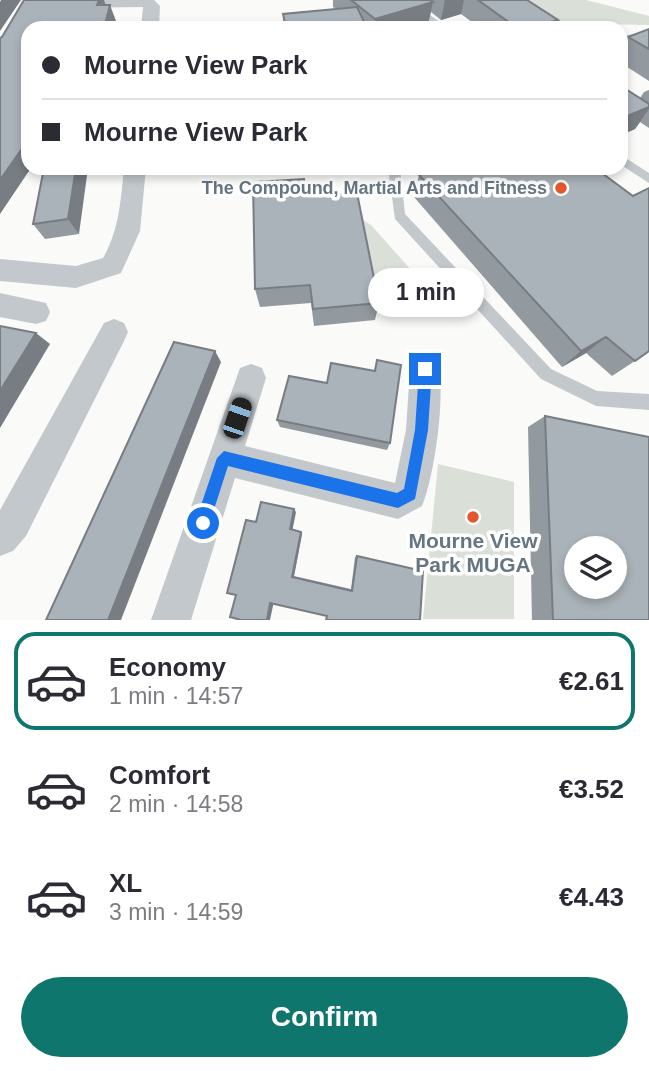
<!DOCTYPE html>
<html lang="en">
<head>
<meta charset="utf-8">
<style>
	:root { --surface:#fff; --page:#f7f7f7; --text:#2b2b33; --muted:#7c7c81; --line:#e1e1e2; --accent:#0f766e }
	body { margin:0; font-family:Arial,sans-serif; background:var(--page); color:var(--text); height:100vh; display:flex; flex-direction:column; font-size:26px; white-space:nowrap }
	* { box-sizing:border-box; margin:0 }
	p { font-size:23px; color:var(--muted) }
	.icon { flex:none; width:38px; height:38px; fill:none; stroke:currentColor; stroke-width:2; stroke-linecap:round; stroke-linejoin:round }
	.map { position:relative; height:620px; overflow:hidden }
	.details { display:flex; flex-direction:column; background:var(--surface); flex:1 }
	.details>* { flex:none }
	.hud { position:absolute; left:21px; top:21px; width:607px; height:154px; border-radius:21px; box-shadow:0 4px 10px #0003; display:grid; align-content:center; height:154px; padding:0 21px; background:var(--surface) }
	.fabs { position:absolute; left:564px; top:536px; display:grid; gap:14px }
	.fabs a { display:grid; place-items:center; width:63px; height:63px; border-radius:50%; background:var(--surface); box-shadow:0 4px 10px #0003; font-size:35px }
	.end { position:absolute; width:32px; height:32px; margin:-16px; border:9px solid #1a73e8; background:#fff; box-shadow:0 0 0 4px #fff }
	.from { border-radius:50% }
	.bubble { position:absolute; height:49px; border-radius:24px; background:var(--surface); box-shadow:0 4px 10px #0003; font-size:23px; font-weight:600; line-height:49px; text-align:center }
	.car { position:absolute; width:21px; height:42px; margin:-21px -10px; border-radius:9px; box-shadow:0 0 5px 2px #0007; background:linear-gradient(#222 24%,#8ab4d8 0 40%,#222 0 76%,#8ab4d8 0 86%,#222 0) }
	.hud b { display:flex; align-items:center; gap:24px; height:66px; font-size:26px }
	.hud b+b { border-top:2px solid var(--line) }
	.hud i { width:18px; height:18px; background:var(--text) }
	ul { padding:12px 0 0; list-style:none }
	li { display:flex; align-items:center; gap:21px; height:98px; margin:0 14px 10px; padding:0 7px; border:4px solid transparent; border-radius:21px }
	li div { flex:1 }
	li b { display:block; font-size:26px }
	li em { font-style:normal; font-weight:600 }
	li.on { border-color:var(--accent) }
	li>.icon { width:63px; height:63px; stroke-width:1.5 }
	.cta { display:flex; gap:14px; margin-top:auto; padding:14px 21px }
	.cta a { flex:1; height:80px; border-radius:42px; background:var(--accent); color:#fff; font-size:28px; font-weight:600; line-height:80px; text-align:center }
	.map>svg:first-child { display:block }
	.green { fill:#dadfd7 }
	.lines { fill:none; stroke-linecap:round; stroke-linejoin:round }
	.service { fill:#c3c8cc; fill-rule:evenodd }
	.minor { fill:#c3c8cc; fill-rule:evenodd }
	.wall { fill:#929a9f }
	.shaded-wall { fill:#777d82 }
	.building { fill:#aab3b9; stroke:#777d82; stroke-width:2; fill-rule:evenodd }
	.route { fill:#1a73e8 }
	.poi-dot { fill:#e4572e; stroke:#fff; stroke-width:2.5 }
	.labels { text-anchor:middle; stroke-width:7; stroke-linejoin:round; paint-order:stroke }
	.poi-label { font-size:18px; font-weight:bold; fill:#657683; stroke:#fff; text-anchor:end }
	.near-poi-label { font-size:21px; font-weight:bold; fill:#657683; stroke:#fff }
</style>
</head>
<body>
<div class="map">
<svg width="649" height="620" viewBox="0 0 649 620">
	<rect width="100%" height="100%" fill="#fafaf8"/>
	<g class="green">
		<path d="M 526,0 L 586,0 L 649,16 L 649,25 L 599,24 L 599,28 L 569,28 Z"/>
		<path d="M 363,220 L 371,225 L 429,290 L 377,294 Z"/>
		<path d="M 438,464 L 514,482 L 514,619 L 423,619 Z"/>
	</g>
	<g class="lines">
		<g class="service">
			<path d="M 402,0 L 411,0 L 447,28 L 438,28 Z"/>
			<path d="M 635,34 L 649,41 L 649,48 L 634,40 L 621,42 L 621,36 Z"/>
			<path d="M 621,155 L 649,173 L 649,183 L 621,165 Z"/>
			<path d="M 388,168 L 400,168 L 405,214 L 551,369 L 597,391 L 649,394 L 649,410 L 596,406 L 541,379 L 395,219 Z"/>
		</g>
		<g class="minor">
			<path d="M 67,0 L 154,0 L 160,6 L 159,28 L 141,28 L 143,7 L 61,8 L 59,5 Z"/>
			<path d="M 124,168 L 146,168 L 140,231 L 121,273 L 76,288 L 0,281 L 0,259 L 76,266 L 103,258 C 119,231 121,199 124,168 Z"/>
			<path d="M 0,293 L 46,303 L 50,312 L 46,321 L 36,324 L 0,317 Z"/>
			<path d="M 114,319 L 124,323 L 128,332 L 124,341 L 26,536 L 13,551 L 0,556 L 0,510 L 104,323 Z"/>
			<path d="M 425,355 L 436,359 C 448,387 434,478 422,506 L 398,519 L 235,478 L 191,620 L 151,620 L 240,368 L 251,364 L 262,368 L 266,378 L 245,446 L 395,483 L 406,430 L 410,369 L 414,359 Z"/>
		</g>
	</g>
	<g class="wall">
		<path d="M 333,0 L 527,0 L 554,28 L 480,28 L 461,14 L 441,20 L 431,12 L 428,24 L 415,28 L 284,28 L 283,14 L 336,9 L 333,7 Z"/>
		<path d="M 649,29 L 649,81 L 621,63 L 621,48 L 628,37 Z"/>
		<path d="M 621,86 L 640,98 L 644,92 L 649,90 L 649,128 L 640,122 L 635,129 L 621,135 Z"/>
		<path d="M 44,168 L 79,234 L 45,239 L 33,224 Z"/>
		<path d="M 427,168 L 595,168 L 635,361 L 612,376 L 586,353 L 562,367 L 414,197 L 419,175 L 429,171 Z"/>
		<path d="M 306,197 L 379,303 L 375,320 L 314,326 L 311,303 L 260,307 L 255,289 Z"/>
		<path d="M 377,360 L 390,443 L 387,450 L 280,427 L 277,420 L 327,383 L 374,371 Z"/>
		<path d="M 545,416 L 649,620 L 532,620 L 528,427 Z"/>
		<path d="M 296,512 L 292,530 L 301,532 L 302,534 L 294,576 L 351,589 L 355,557 L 357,556 L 420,620 L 326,620 L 326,616 L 273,604 Z"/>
	</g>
	<g class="shaded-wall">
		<path d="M 1,0 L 21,0 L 0,31 L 0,2 Z"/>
		<path d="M 99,0 L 104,0 L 107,10 L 97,5 Z"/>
		<path d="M 445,0 L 464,0 L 461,14 L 441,20 Z"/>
		<path d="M 433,2 L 428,24 L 415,28 L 374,28 L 375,19 Z"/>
		<path d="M 110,5 L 116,21 L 114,28 L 104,28 Z"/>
		<path d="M 558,20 L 554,28 L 530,28 Z"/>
		<path d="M 649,107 L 649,109 L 635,129 L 621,135 L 621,123 L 625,117 Z"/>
		<path d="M 28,140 L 28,168 L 31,168 L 0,214 L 0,180 Z"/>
		<path d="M 76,168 L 88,168 L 79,234 L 68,219 Z"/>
		<path d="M 36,333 L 50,344 L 0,428 L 0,391 Z"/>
		<path d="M 606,337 L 586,353 L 562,367 L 581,351 Z"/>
		<path d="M 215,351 L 221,362 L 121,620 L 108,620 Z"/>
		<path d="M 294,509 L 296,512 L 292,532 L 290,529 Z"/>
		<path d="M 301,532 L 302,534 L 294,576 L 292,577 Z"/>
		<path d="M 274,601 L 270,620 L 267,620 L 270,603 Z"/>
	</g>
	<g class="building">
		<path d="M 24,0 L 99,0 L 97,5 L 110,5 L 104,28 L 28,28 L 28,140 L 0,180 L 0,38 L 2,37 Z"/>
		<path d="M 351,0 L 430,0 L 433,2 L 375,19 Z"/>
		<path d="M 478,0 L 527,0 L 558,20 L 530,28 L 517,28 Z"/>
		<path d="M 357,7 L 367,28 L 286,28 L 283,14 Z"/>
		<path d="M 649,29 L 649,49 L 628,37 Z"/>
		<path d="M 621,86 L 649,104 L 649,107 L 625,117 L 621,114 Z"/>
		<path d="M 44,168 L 76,168 L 68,219 L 33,224 Z"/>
		<path d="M 437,168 L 595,168 L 633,196 L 649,188 L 649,351 L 635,361 L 606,337 L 581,351 L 419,175 Z"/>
		<path d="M 304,179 L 306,197 L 357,193 L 379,303 L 313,309 L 310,285 L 255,289 L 253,182 Z"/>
		<path d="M 0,326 L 36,333 L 0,391 Z"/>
		<path d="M 174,342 L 215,351 L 108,620 L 46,620 Z"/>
		<path d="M 377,360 L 401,365 L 390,443 L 277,420 L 289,376 L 327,383 L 331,363 L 375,371 Z"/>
		<path d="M 545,416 L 649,437 L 649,620 L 553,620 ZM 576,548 L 614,548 L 614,586 L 576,586 Z"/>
		<path d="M 261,502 L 294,509 L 290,529 L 301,532 L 292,577 L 352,591 L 357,556 L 423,571 L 420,620 L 326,620 L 327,616 L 270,603 L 267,620 L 241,620 L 230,617 L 236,595 L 227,593 L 246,520 L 256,522 Z"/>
	</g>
	<path class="route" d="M 425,364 L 432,369 L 428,430 L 415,499 L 398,508 L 228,466 L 208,528 L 203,531 L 197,528 L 195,523 L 217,458 L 224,451 L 397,493 L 404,489 L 415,430 L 419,369 Z"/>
	<g class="poi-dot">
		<circle cx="561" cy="188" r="7"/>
		<circle cx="473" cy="517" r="7"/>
	</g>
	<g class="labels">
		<g class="poi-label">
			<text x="547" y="194">The Compound, Martial Arts and Fitness</text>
		</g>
		<g class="near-poi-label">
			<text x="473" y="548">Mourne View<tspan x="473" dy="24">Park MUGA</tspan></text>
		</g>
	</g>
</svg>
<div class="fabs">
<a><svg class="icon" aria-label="layers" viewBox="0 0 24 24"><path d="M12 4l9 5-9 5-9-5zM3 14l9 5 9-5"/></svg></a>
</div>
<i class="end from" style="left:203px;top:523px"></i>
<i class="end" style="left:425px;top:369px"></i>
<div class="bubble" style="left:368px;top:268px;width:116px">1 min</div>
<i class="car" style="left:237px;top:418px;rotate:19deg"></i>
<div class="hud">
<b><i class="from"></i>Mourne View Park</b>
<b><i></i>Mourne View Park</b>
</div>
</div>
<section class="details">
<ul>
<li class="on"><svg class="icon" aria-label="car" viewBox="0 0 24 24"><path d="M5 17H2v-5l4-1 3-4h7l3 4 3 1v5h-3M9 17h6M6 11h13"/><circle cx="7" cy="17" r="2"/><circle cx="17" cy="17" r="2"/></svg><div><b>Economy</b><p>1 min · 14:57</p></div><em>€2.61</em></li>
<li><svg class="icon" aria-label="car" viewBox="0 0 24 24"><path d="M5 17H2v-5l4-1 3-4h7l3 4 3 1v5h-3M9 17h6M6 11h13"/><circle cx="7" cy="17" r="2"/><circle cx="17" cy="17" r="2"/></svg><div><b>Comfort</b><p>2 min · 14:58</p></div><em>€3.52</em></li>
<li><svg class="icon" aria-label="car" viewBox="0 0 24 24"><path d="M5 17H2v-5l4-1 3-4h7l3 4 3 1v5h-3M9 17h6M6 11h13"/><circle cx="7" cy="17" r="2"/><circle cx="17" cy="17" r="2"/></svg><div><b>XL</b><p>3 min · 14:59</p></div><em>€4.43</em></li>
</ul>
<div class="cta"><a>Confirm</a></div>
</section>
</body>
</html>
